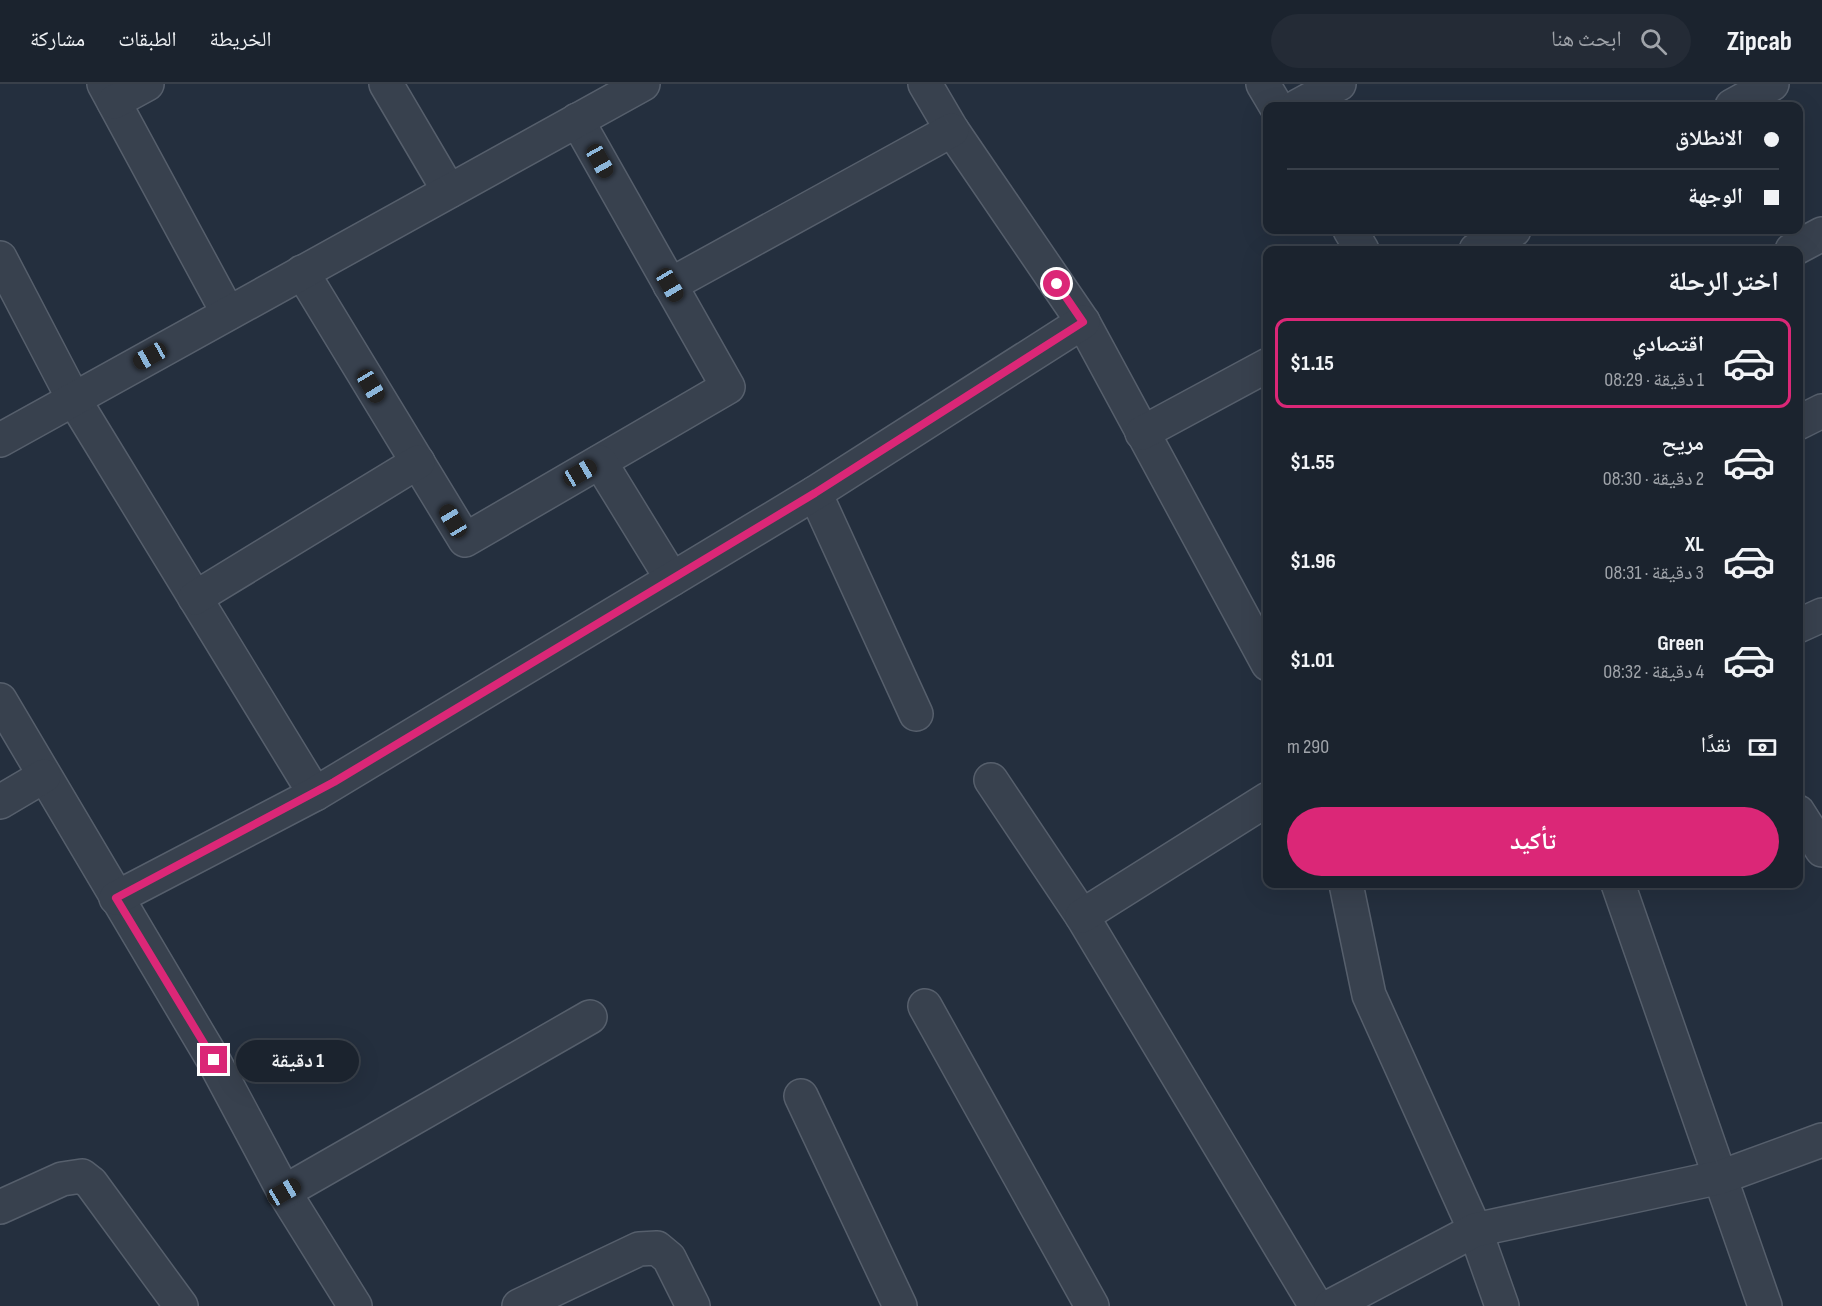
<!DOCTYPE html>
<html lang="ar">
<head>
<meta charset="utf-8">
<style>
	:root { --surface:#1b232e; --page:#242b36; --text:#f1f3f6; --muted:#a0a4aa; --line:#39404a; --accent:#db2777 }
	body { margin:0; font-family:"Sofia Sans Condensed","Noto Naskh Arabic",sans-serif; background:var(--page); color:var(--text); direction:rtl; height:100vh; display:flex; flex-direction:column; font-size:22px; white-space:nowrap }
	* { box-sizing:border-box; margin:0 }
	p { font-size:20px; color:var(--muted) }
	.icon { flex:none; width:33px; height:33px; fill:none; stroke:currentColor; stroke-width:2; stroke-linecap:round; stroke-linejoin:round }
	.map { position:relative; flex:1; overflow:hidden; direction:ltr }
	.panel { position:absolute; left:1263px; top:162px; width:540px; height:642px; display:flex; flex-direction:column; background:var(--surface); border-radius:12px; box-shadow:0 6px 24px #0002,0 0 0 2px var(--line); direction:rtl }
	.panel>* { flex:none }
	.guide { position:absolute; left:1263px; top:18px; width:540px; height:132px; border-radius:12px; box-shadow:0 6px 24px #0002,0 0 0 2px var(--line); direction:rtl; display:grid; align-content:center; height:132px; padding:0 24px; background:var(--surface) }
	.end { position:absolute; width:27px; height:27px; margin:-14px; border:8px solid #db2777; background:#fff; box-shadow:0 0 0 3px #fff }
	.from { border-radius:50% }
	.bubble { position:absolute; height:42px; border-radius:21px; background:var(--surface); box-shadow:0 6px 24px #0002,0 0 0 2px var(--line); font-size:20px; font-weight:700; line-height:42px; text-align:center; direction:rtl }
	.car { position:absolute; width:18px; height:36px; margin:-18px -9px; border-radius:8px; box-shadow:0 0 4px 2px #0007; background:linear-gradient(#222 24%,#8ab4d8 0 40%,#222 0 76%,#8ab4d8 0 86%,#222 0) }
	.guide b { display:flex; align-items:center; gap:21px; height:57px; font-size:22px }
	.guide b+b { border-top:2px solid var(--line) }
	.guide i { width:15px; height:15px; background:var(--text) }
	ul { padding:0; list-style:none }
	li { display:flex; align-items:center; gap:18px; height:90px; margin:0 12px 9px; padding:0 12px; border:3px solid transparent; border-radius:12px }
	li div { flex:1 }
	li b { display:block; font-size:22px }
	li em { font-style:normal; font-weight:700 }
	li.selected { border-color:var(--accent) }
	li>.icon { width:54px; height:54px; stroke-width:1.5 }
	h2 { padding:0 24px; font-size:27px; line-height:72px }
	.pay { display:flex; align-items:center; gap:15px; height:66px; padding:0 24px; font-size:22px }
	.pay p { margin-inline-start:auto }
	.action { display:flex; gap:12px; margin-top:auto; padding:12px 24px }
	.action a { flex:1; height:69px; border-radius:36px; background:var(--accent); color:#fff; font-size:24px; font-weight:700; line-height:69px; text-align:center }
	header { display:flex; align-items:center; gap:36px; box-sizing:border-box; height:84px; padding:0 30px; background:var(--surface); border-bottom:2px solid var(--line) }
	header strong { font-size:28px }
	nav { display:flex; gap:33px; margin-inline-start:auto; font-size:21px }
	.search { width:420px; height:54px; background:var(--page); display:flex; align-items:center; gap:15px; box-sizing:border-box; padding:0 21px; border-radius:33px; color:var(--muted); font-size:22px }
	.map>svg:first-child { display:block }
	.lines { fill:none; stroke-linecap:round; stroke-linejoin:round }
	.street-casing { stroke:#565f6c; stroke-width:36 }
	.street { stroke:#38414e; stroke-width:33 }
	.route { stroke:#db2777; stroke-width:8 }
</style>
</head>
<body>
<header>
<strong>Zipcab</strong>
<div class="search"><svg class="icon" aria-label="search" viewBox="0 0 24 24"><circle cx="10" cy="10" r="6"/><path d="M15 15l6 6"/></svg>ابحث هنا</div>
<nav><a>الخريطة</a><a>الطبقات</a><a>مشاركة</a></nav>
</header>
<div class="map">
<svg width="1822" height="1222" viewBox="0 0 1822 1222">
	<rect width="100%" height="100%" fill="#242f3e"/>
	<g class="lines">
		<g class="street-casing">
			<g id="street">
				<path d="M 104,0 L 228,229"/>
				<path d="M 386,0 L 449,107"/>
				<path d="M 925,0 L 952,46 L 1083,238 L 1268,580"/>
				<path d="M 1263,0 L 1276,22"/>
				<path d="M 114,18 L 147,0"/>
				<path d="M 1298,22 L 1339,0"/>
				<path d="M 1732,22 L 1772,0"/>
				<path d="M 1350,146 L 1362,166"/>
				<path d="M 1476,166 L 1514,146"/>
				<path d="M 1792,166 L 1822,150"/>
				<path d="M 0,174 L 73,314 L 315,710"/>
				<path d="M 302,188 L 465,456 L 728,303 L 577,36"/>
				<path d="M 670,201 L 952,46"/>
				<path d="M 1798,339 L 1822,327"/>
				<path d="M 1142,349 L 1268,281"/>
				<path d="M 0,356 L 643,0"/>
				<path d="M 600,378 L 672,495"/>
				<path d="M 815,409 L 916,630"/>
				<path d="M 195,514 L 418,378"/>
				<path d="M 1798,542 L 1822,531"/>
				<path d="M 0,616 L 214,977 L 284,1108 L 355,1222"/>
				<path d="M 991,696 L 1082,832 L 1316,1222"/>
				<path d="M 0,718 L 44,692"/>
				<path d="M 1798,728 L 1822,766"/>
				<path d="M 1346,800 L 1369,911 L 1475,1146 L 1502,1222"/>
				<path d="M 1618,800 L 1765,1222"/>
				<path d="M 116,814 L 315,710 L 815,409 L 1083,238"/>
				<path d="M 1082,832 L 1268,715"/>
				<path d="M 925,922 L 1092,1222"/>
				<path d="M 801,1012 L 900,1222"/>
				<path d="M 284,1108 L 590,933"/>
				<path d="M 0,1123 L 62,1095 L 82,1092 L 91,1099 L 181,1222"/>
				<path d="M 519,1222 L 639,1165 L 657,1164 L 669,1174 L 693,1222"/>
				<path d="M 1331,1222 L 1475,1146 L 1721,1093 L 1822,1056"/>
			</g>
		</g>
		<use href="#street" class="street"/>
	</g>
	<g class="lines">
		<path class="route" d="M 214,976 L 116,814 L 334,698 L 815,409 L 1083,238 L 1057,200"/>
	</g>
</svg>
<i class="end from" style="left:1057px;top:200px"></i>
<i class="end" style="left:214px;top:976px"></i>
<div class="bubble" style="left:236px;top:956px;width:123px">1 دقيقة</div>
<i class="car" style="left:600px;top:77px;rotate:151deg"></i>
<i class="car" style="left:670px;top:201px;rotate:150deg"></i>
<i class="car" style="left:150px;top:272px;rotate:241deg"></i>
<i class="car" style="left:371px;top:302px;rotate:149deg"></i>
<i class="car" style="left:580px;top:389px;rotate:60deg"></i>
<i class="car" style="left:453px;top:437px;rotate:329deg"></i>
<i class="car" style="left:284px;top:1108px;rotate:60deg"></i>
<div class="guide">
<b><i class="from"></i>الانطلاق</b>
<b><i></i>الوجهة</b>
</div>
<section class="panel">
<h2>اختر الرحلة</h2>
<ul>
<li class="selected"><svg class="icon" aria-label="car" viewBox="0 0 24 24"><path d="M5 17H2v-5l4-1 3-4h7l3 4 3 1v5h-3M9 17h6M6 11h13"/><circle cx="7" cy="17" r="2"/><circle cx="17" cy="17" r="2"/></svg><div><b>اقتصادي</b><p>1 دقيقة · 08:29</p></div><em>$1.15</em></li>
<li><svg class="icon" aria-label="car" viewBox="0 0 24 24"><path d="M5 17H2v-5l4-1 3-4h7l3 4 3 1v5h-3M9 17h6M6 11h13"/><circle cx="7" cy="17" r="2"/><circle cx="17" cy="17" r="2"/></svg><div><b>مريح</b><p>2 دقيقة · 08:30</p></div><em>$1.55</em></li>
<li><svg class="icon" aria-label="car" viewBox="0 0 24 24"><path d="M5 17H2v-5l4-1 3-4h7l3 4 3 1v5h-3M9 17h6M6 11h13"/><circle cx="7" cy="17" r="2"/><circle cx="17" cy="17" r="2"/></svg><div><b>XL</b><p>3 دقيقة · 08:31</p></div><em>$1.96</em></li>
<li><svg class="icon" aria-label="car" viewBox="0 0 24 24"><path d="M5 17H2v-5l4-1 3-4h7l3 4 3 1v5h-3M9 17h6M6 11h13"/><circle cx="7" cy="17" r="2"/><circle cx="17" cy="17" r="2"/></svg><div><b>Green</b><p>4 دقيقة · 08:32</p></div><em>$1.01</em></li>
</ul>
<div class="pay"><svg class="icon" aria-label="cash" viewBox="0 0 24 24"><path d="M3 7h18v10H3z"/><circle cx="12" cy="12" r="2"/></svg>نقدًا<p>290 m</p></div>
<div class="action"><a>تأكيد</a></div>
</section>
</div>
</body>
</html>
